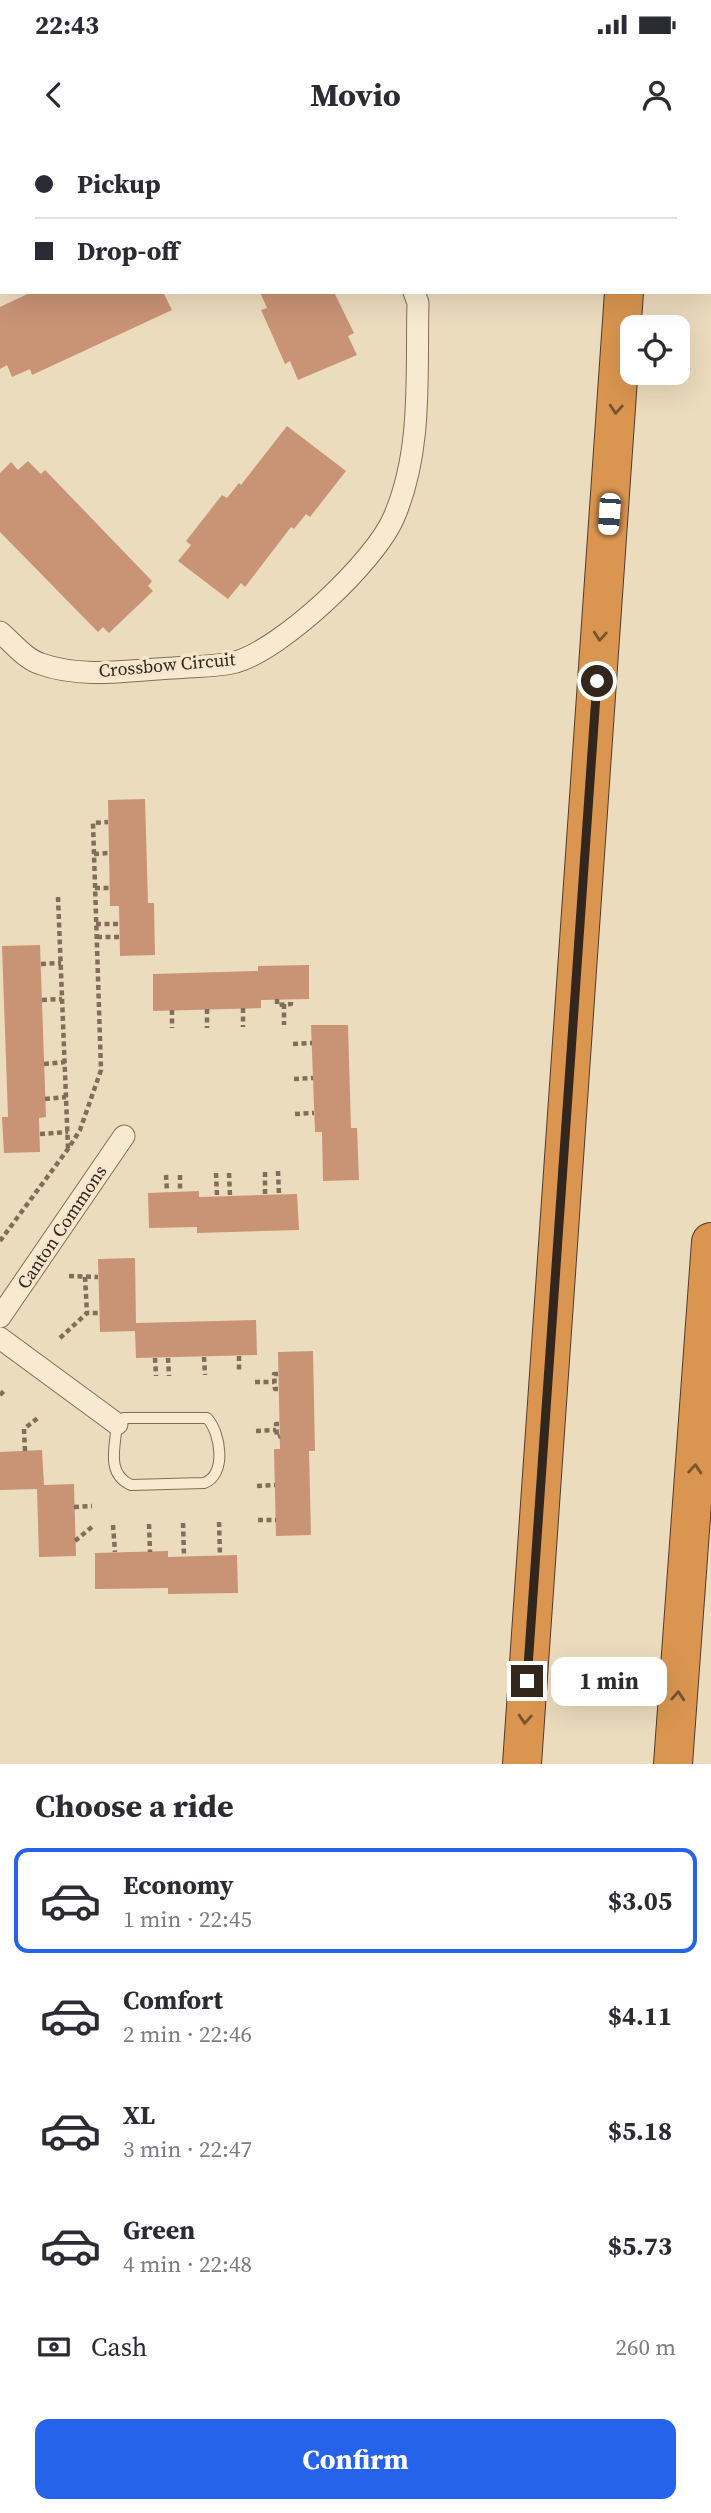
<!DOCTYPE html>
<html lang="en">
<head>
<meta charset="utf-8">
<style>
	:root { --surface:#fff; --page:#f2f2f3; --text:#2b2b33; --muted:#7c7c81; --line:#e1e1e2; --accent:#2563eb }
	body { margin:0; font-family:"Source Serif 4",serif; background:var(--page); color:var(--text); height:100vh; display:flex; flex-direction:column; font-size:26px; white-space:nowrap }
	* { box-sizing:border-box; margin:0 }
	p { font-size:23px; color:var(--muted) }
	.icon { flex:none; width:38px; height:38px; fill:none; stroke:currentColor; stroke-width:2; stroke-linecap:round; stroke-linejoin:round }
	.map { position:relative; height:1624px; overflow:hidden }
	.panel { display:flex; flex-direction:column; background:var(--surface); flex:1 }
	.panel>* { flex:none }
	.banner { position:absolute; left:0px; top:0px; width:712px; height:154px; box-shadow:0 7px 28px #0002; display:grid; align-content:center; height:154px; padding:0 35px; background:var(--surface) }
	.tools { position:absolute; left:620px; top:175px; display:grid; gap:14px }
	.tools a { display:grid; place-items:center; width:70px; height:70px; border-radius:14px; background:var(--surface); box-shadow:0 7px 28px #0002; font-size:35px }
	.end { position:absolute; width:32px; height:32px; margin:-16px; border:9px solid #33261c; background:#fff; box-shadow:0 0 0 4px #fff }
	.from { border-radius:50% }
	.bubble { position:absolute; height:49px; border-radius:14px; background:var(--surface); box-shadow:0 7px 28px #0002; font-size:23px; font-weight:700; line-height:49px; text-align:center }
	.car { position:absolute; width:21px; height:42px; margin:-21px -10px; border-radius:9px; box-shadow:0 0 5px 2px #0007; background:linear-gradient(#fff 24%,#345 0 40%,#fff 0 76%,#345 0 86%,#fff 0) }
	.banner b { display:flex; align-items:center; gap:24px; height:66px; font-size:26px }
	.banner b+b { border-top:2px solid var(--line) }
	.banner i { width:18px; height:18px; background:var(--text) }
	ul { padding:0; list-style:none }
	li { display:flex; align-items:center; gap:21px; height:105px; margin:0 14px 10px; padding:0 21px; border:4px solid transparent; border-radius:14px }
	li div { flex:1 }
	li b { display:block; font-size:26px }
	li em { font-style:normal; font-weight:700 }
	li.on { border-color:var(--accent) }
	li>.icon { width:63px; height:63px; stroke-width:1.5 }
	h2 { padding:0 35px; font-size:32px; line-height:84px }
	.pay { display:flex; align-items:center; gap:18px; height:77px; padding:0 35px; font-size:26px }
	.pay p { margin-inline-start:auto }
	.primary-button { display:flex; gap:14px; margin-top:auto; padding:14px 35px }
	.primary-button a { flex:1; height:80px; border-radius:14px; background:var(--accent); color:#fff; font-size:28px; font-weight:700; line-height:80px; text-align:center }
	.status { display:flex; justify-content:space-between; align-items:center; height:49px; padding:0 35px; background:var(--surface); direction:ltr }
	.status svg { height:19px; fill:currentColor }
	header { display:flex; justify-content:space-between; align-items:center; height:91px; padding:0 35px; background:var(--surface); font-size:32px; font-weight:700 }
	.map>svg:first-child { display:block }
	.building { fill:#c99375 }
	.lines { fill:none; stroke-linecap:round; stroke-linejoin:round }
	.lane-casing { stroke:#846d58; stroke-width:12 }
	.street-casing { stroke:#846d58; stroke-width:23 }
	.highway-casing { stroke:#513b2c; stroke-width:40 }
	.path { stroke:#846d58; stroke-width:4.5; stroke-dasharray:5 3.5; stroke-linecap:butt }
	.lane { stroke:#f7ead1; stroke-width:10 }
	.street { stroke:#f7ead1; stroke-width:21 }
	.highway { stroke:#da9650; stroke-width:38 }
	.oneway { stroke:#765331 }
	.route { stroke:#33261c; stroke-width:9 }
	.labels { text-anchor:middle; stroke-width:7; stroke-linejoin:round; paint-order:stroke }
	.street-label { font-size:18px; fill:#33261c; stroke:#f4e7ce }
</style>
</head>
<body>
<div class="status"><b>22:43</b><svg viewBox="0 0 49 12"><path d="M0 12V9h3v3zM5 12V6h3v6zM10 12V3h3v9zM15 12V0h3v12zM26 1h20v11H26zM47 4h2v5h-2z"/></svg></div>
<header><svg class="icon" aria-label="back" viewBox="0 0 24 24"><path d="M15 5l-7 7 7 7"/></svg>Movio<svg class="icon" aria-label="person" viewBox="0 0 24 24"><circle cx="12" cy="8" r="4"/><path d="M4 21q1-7 8-7t8 7"/></svg></header>
<div class="map">
<svg width="711" height="1624" viewBox="0 0 711 1624">
	<rect width="100%" height="100%" fill="#ecdcbe"/>
	<g class="building">
		<path d="M 32,152 L 163,152 L 172,170 L 32,235 L 30,229 L 12,237 L 7,225 L 0,229 L 0,167 Z"/>
		<path d="M 260,152 L 334,152 L 354,193 L 348,196 L 357,215 L 298,240 L 290,221 L 285,224 L 270,190 L 261,170 L 267,168 Z"/>
		<path d="M 287,286 L 346,331 L 310,377 L 306,374 L 294,389 L 291,387 L 245,447 L 241,443 L 228,459 L 178,421 L 191,405 L 186,401 L 222,355 L 227,358 L 239,343 L 241,345 Z"/>
		<path d="M 28,321 L 41,334 L 45,330 L 152,441 L 148,446 L 153,451 L 109,493 L 103,487 L 98,492 L 0,392 L 0,333 L 11,322 L 18,330 Z"/>
		<path d="M 145,659 L 148,763 L 154,763 L 155,815 L 120,816 L 119,766 L 110,766 L 108,660 Z"/>
		<path d="M 40,805 L 46,977 L 39,978 L 40,1012 L 4,1013 L 2,977 L 8,977 L 2,806 Z"/>
		<path d="M 309,825 L 309,859 L 261,860 L 261,868 L 153,871 L 153,834 L 258,831 L 258,826 Z"/>
		<path d="M 311,885 L 348,885 L 351,988 L 357,988 L 359,1040 L 323,1041 L 322,992 L 315,992 Z"/>
		<path d="M 199,1051 L 199,1057 L 297,1054 L 299,1090 L 197,1093 L 197,1087 L 149,1088 L 148,1053 Z"/>
		<path d="M 135,1118 L 136,1183 L 256,1180 L 257,1215 L 136,1218 L 135,1191 L 100,1192 L 98,1119 Z"/>
		<path d="M 313,1211 L 315,1311 L 309,1311 L 311,1395 L 276,1396 L 274,1309 L 280,1309 L 278,1212 Z"/>
		<path d="M 42,1310 L 44,1345 L 74,1344 L 76,1416 L 39,1417 L 37,1349 L 0,1350 L 0,1312 Z"/>
		<path d="M 168,1411 L 168,1417 L 237,1415 L 238,1453 L 168,1454 L 168,1448 L 95,1449 L 95,1413 Z"/>
	</g>
	<g class="lines">
		<g class="lane-casing">
			<path id="lane" d="M 124,1278 L 207,1278 C 221,1293 227,1335 204,1343 L 131,1345 C 106,1334 115,1307 117,1284 Z"/>
		</g>
		<g class="street-casing">
			<g id="street">
				<path d="M 335,0 L 338,2"/>
				<path d="M 277,2 L 280,0"/>
				<path d="M 0,95 L 2,94"/>
				<path d="M 0,492 C 13,503 25,519 41,524 C 83,539 131,530 173,528 C 193,526 217,527 236,522 C 283,508 375,422 394,377 C 423,310 416,234 418,163 L 414,152"/>
				<path d="M 0,1177 L 124,996"/>
				<path d="M 0,1198 L 117,1284"/>
			</g>
		</g>
		<g class="highway-casing">
			<g id="highway">
				<path d="M 635,2 L 635,0"/>
				<path d="M 522,1624 L 624,152"/>
				<path d="M 673,1624 L 711,1102"/>
			</g>
		</g>
		<g class="path">
			<path d="M 94,714 L 109,713"/>
			<path d="M 95,748 L 110,748"/>
			<path d="M 58,757 L 68,1008"/>
			<path d="M 96,784 L 119,784"/>
			<path d="M 97,797 L 119,797"/>
			<path d="M 41,824 L 61,823"/>
			<path d="M 277,859 L 277,865 L 291,864 L 291,859"/>
			<path d="M 42,860 L 62,859"/>
			<path d="M 284,864 L 284,885"/>
			<path d="M 243,868 L 243,887"/>
			<path d="M 207,869 L 207,888"/>
			<path d="M 172,870 L 172,888"/>
			<path d="M 293,904 L 312,903"/>
			<path d="M 44,924 L 65,922"/>
			<path d="M 294,939 L 313,938"/>
			<path d="M 45,959 L 66,957"/>
			<path d="M 295,974 L 314,973"/>
			<path d="M 40,994 L 68,992"/>
			<path d="M 278,1031 L 279,1055"/>
			<path d="M 265,1032 L 265,1055"/>
			<path d="M 216,1033 L 217,1056"/>
			<path d="M 229,1033 L 230,1056"/>
			<path d="M 166,1035 L 167,1052"/>
			<path d="M 180,1035 L 180,1052"/>
			<path d="M 0,1101 L 68,1009 L 80,990 L 101,930 L 93,683 L 108,682"/>
			<path d="M 69,1136 L 98,1137"/>
			<path d="M 85,1137 L 87,1173"/>
			<path d="M 60,1198 L 87,1173 L 99,1173"/>
			<path d="M 239,1216 L 239,1233"/>
			<path d="M 204,1217 L 205,1235"/>
			<path d="M 155,1218 L 156,1236"/>
			<path d="M 168,1218 L 169,1236"/>
			<path d="M 278,1234 L 274,1234 L 275,1249 L 279,1249"/>
			<path d="M 255,1242 L 274,1242"/>
			<path d="M 0,1255 L 4,1251"/>
			<path d="M 279,1284 L 276,1284 L 277,1297 L 280,1296"/>
			<path d="M 256,1291 L 276,1290"/>
			<path d="M 25,1311 L 24,1289 L 39,1277"/>
			<path d="M 257,1346 L 275,1345"/>
			<path d="M 74,1367 L 92,1366"/>
			<path d="M 258,1380 L 276,1380"/>
			<path d="M 219,1382 L 220,1415"/>
			<path d="M 183,1383 L 184,1416"/>
			<path d="M 149,1384 L 150,1412"/>
			<path d="M 113,1385 L 115,1412"/>
			<path d="M 75,1401 L 93,1386"/>
		</g>
		<use href="#lane" class="lane"/>
		<use href="#street" class="street"/>
		<use href="#highway" class="highway"/>
	</g>
	<defs><path id="oneway-chevron" d="M-2-3.5L2.5 0L-2 3.5" fill="none" stroke-width="1.6" stroke-linecap="round" stroke-linejoin="round" transform="scale(1.75)"/></defs>
	<g class="oneway">
		<use href="#oneway-chevron" transform="translate(616 269) rotate(94)"/>
		<use href="#oneway-chevron" transform="translate(600 496) rotate(94)"/>
		<use href="#oneway-chevron" transform="translate(695 1329) rotate(-86)"/>
		<use href="#oneway-chevron" transform="translate(678 1556) rotate(-86)"/>
		<use href="#oneway-chevron" transform="translate(525 1579) rotate(94)"/>
	</g>
	<g class="lines">
		<path class="route" d="M 527,1541 L 597,541"/>
	</g>
	<g class="labels">
		<g class="street-label">
			<text transform="translate(167 525) rotate(-5)" y="6">Crossbow Circuit</text>
			<text transform="translate(62 1087) rotate(-56)" y="6">Canton Commons</text>
		</g>
	</g>
</svg>
<div class="tools">
<a><svg class="icon" aria-label="locate" viewBox="0 0 24 24"><circle cx="12" cy="12" r="6"/><path d="M12 2v4M12 18v4M2 12h4M18 12h4"/></svg></a>
</div>
<i class="end from" style="left:597px;top:541px"></i>
<i class="end" style="left:527px;top:1541px"></i>
<div class="bubble" style="left:551px;top:1517px;width:116px">1 min</div>
<i class="car" style="left:609px;top:374px;rotate:184deg"></i>
<div class="banner">
<b><i class="from"></i>Pickup</b>
<b><i></i>Drop-off</b>
</div>
</div>
<section class="panel">
<h2>Choose a ride</h2>
<ul>
<li class="on"><svg class="icon" aria-label="car" viewBox="0 0 24 24"><path d="M5 17H2v-5l4-1 3-4h7l3 4 3 1v5h-3M9 17h6M6 11h13"/><circle cx="7" cy="17" r="2"/><circle cx="17" cy="17" r="2"/></svg><div><b>Economy</b><p>1 min · 22:45</p></div><em>$3.05</em></li>
<li><svg class="icon" aria-label="car" viewBox="0 0 24 24"><path d="M5 17H2v-5l4-1 3-4h7l3 4 3 1v5h-3M9 17h6M6 11h13"/><circle cx="7" cy="17" r="2"/><circle cx="17" cy="17" r="2"/></svg><div><b>Comfort</b><p>2 min · 22:46</p></div><em>$4.11</em></li>
<li><svg class="icon" aria-label="car" viewBox="0 0 24 24"><path d="M5 17H2v-5l4-1 3-4h7l3 4 3 1v5h-3M9 17h6M6 11h13"/><circle cx="7" cy="17" r="2"/><circle cx="17" cy="17" r="2"/></svg><div><b>XL</b><p>3 min · 22:47</p></div><em>$5.18</em></li>
<li><svg class="icon" aria-label="car" viewBox="0 0 24 24"><path d="M5 17H2v-5l4-1 3-4h7l3 4 3 1v5h-3M9 17h6M6 11h13"/><circle cx="7" cy="17" r="2"/><circle cx="17" cy="17" r="2"/></svg><div><b>Green</b><p>4 min · 22:48</p></div><em>$5.73</em></li>
</ul>
<div class="pay"><svg class="icon" aria-label="cash" viewBox="0 0 24 24"><path d="M3 7h18v10H3z"/><circle cx="12" cy="12" r="2"/></svg>Cash<p>260 m</p></div>
<div class="primary-button"><a>Confirm</a></div>
</section>
</body>
</html>
